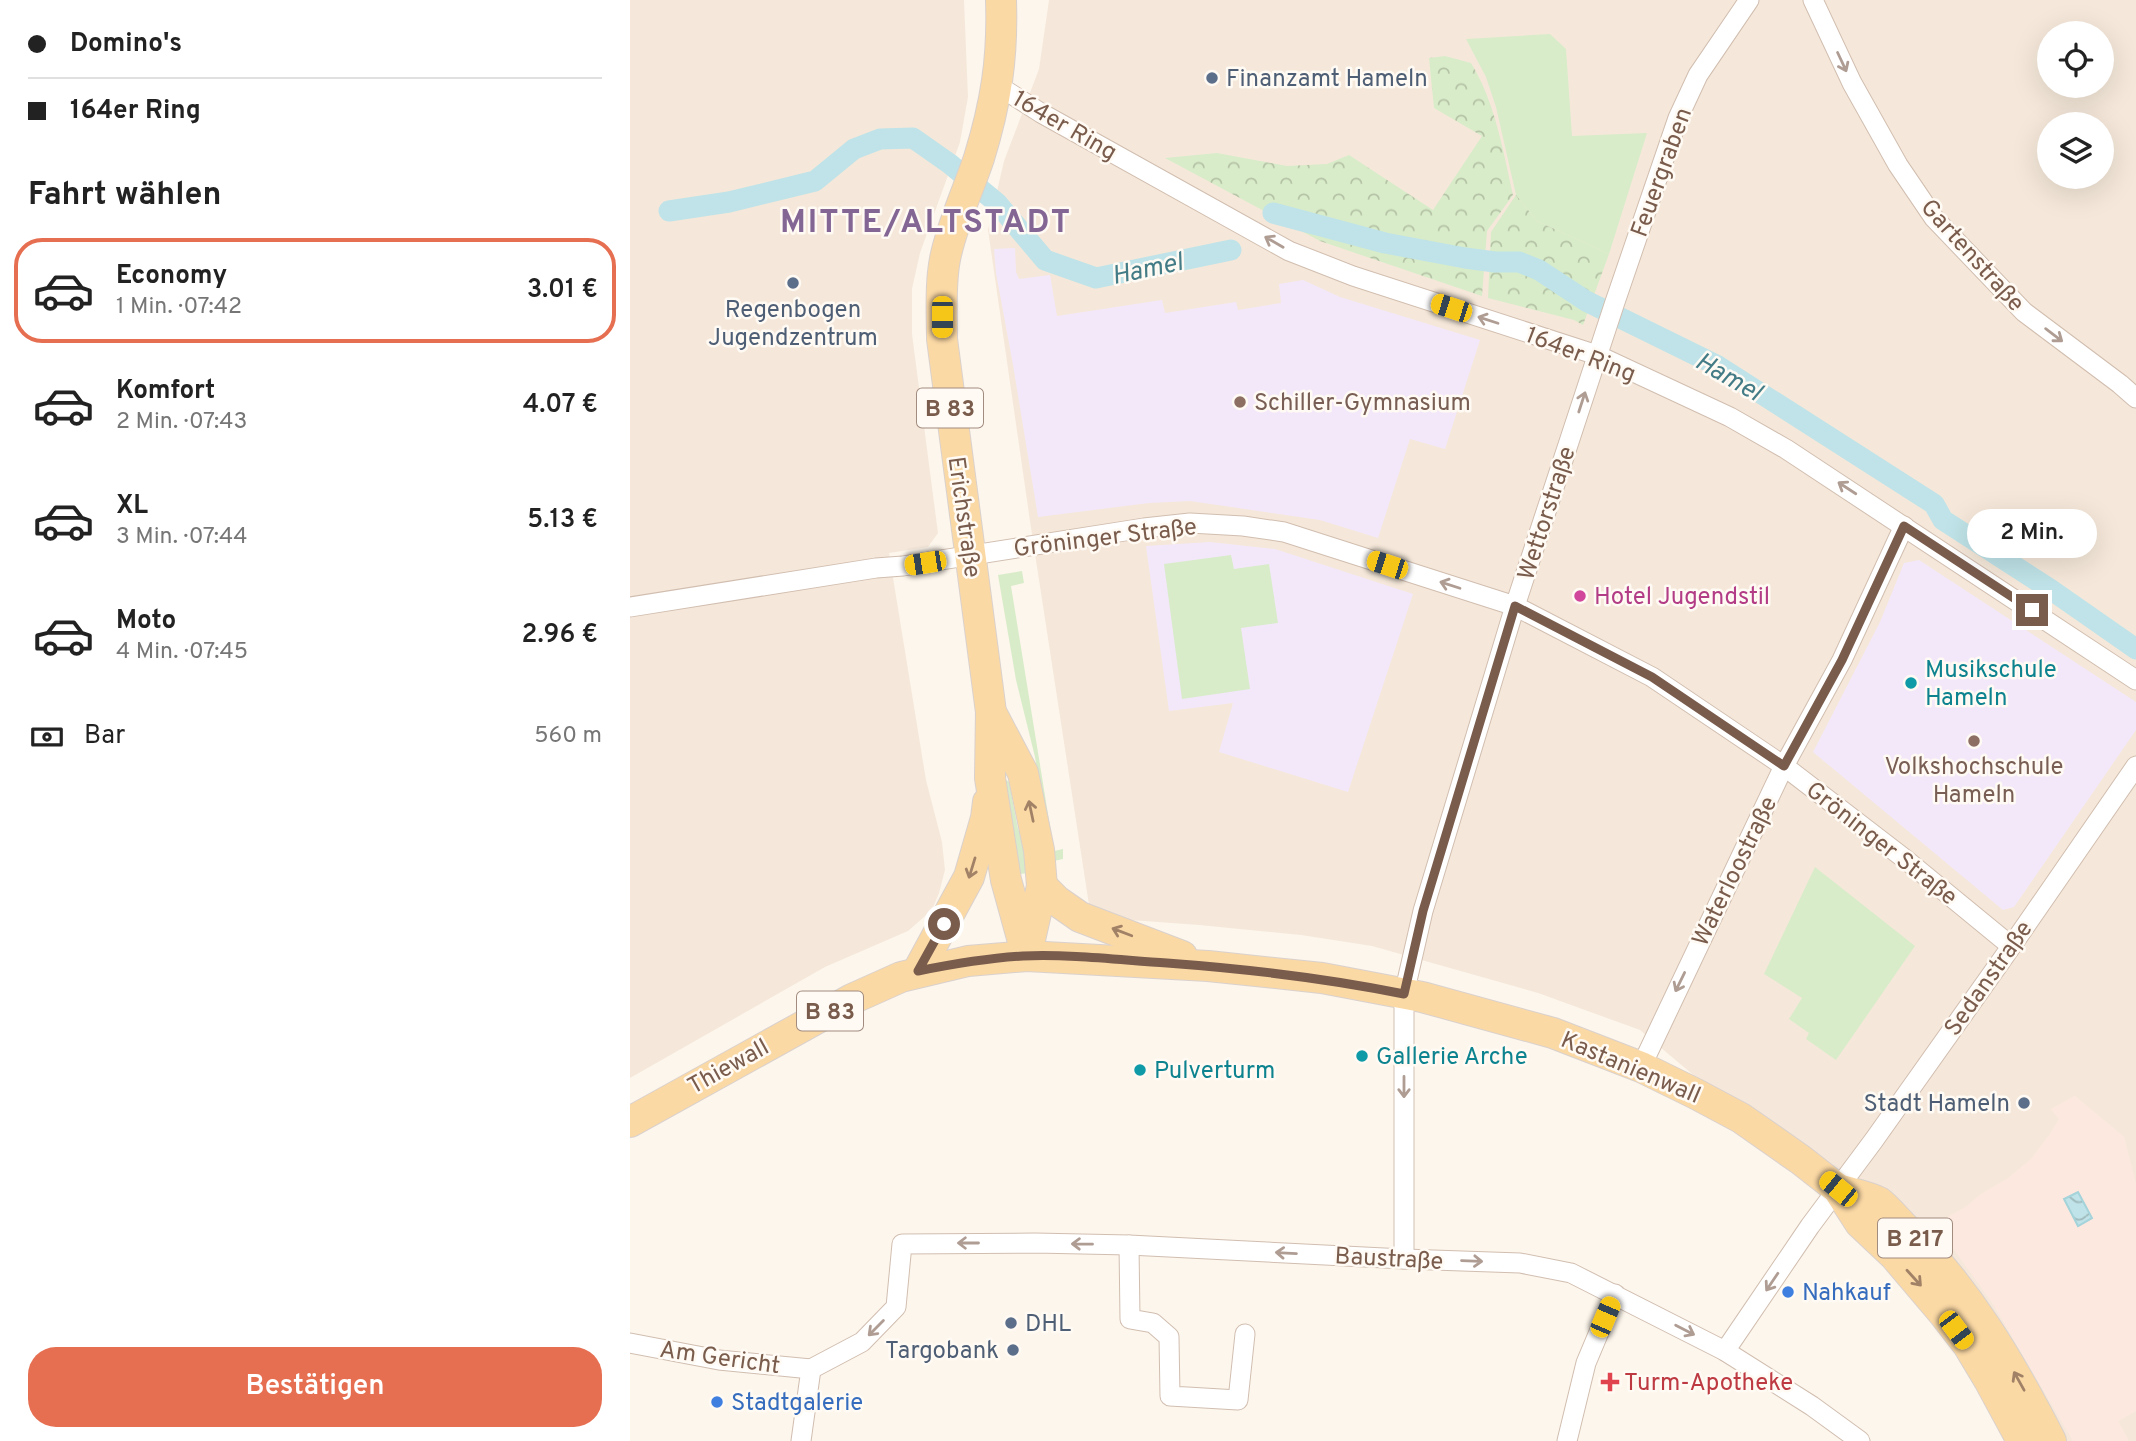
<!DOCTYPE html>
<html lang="de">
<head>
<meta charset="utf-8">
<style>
	:root { --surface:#fff; --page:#f6f6f6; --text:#222; --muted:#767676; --line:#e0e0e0; --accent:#e76f51 }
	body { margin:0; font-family:Overpass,sans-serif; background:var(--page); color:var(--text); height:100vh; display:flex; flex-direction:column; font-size:26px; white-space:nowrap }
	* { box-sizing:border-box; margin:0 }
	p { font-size:23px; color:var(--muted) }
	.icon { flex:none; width:38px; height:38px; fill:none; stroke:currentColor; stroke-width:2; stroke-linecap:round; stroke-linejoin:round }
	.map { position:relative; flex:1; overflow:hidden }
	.panel { display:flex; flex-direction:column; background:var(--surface); width:630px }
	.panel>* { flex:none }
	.banner { display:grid; align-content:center; height:154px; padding:0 28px; background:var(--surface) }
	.controls { position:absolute; left:1407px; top:21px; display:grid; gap:14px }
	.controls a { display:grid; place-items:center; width:77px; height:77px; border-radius:50%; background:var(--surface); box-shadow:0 7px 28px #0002; font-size:35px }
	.end { position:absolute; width:32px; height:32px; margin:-16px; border:9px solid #7a5c4d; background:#fff; box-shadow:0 0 0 4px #fff }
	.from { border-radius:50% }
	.bubble { position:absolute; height:49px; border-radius:24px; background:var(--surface); box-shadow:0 7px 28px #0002; font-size:23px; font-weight:600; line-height:49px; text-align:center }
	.car { position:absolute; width:21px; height:42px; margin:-21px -10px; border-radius:9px; box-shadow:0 0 5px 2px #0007; background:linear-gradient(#f5c518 24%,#345 0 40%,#f5c518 0 76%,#345 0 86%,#f5c518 0) }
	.banner b { display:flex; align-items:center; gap:24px; height:66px; font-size:26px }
	.banner b+b { border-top:2px solid var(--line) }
	.banner i { width:18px; height:18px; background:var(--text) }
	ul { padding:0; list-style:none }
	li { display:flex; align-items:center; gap:21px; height:105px; margin:0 14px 10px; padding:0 14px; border:4px solid transparent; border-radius:28px }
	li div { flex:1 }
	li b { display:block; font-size:26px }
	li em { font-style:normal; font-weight:600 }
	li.active { border-color:var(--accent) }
	li>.icon { width:63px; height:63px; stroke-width:1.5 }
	h2 { padding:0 28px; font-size:32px; line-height:84px }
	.pay { display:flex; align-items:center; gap:18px; height:77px; padding:0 28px; font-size:26px }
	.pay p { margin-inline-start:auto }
	.action { display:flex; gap:14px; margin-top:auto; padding:14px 28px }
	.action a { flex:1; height:80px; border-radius:28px; background:var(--accent); color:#fff; font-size:28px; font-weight:600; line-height:80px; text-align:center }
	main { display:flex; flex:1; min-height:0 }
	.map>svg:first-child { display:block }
	.residential { fill:#f5e8da; fill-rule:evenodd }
	.commercial { fill:#fde8e0 }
	.education { fill:#f3e8fa }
	.green { fill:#d8ecc9 }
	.forest { fill:url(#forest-crowns) }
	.water { fill:url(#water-waves); stroke:#a5d3da; stroke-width:2 }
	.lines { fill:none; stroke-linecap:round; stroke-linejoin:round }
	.canal { stroke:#bfe3e8; stroke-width:21 }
	.minor-casing { stroke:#d1beb0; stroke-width:21 }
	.primary-casing { stroke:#dad1cd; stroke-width:32 }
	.minor { stroke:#fff; stroke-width:19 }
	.primary { stroke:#fbd9a5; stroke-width:30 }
	.oneway { stroke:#af9d94 }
	.oneway2 { stroke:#a18267 }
	.route { stroke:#7a5c4d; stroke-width:9 }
	.service-dot { fill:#5c6f8a; stroke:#fffaf3; stroke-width:2.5 }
	.education-dot { fill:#8d6e63; stroke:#fffaf3; stroke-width:2.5 }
	.hotel-dot { fill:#d1479c; stroke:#fffaf3; stroke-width:2.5 }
	.culture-dot { fill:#0f9aa8; stroke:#fffaf3; stroke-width:2.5 }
	.shop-dot { fill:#3f7fe0; stroke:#fffaf3; stroke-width:2.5 }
	.health-dot { fill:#e0444e; stroke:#fffaf3; stroke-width:2.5 }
	.labels { text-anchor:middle; stroke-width:5; stroke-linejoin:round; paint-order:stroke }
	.shield { fill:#fffaf3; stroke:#a28b7f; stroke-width:2 }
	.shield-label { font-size:23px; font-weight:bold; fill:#7a5c4d }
	.service-label { font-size:24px; fill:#4e5e75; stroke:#fffaf3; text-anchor:start }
	.street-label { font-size:24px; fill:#7a5c4d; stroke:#fffaf3 }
	.education-label { font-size:24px; fill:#785e54; stroke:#fffaf3; text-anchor:start }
	.hotel-label { font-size:24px; fill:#b23c85; stroke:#fffaf3; text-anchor:start }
	.culture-label { font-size:24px; fill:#0d838f; stroke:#fffaf3; text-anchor:start }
	.shop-label { font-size:24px; fill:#366cbe; stroke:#fffaf3; text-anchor:start }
	.health-label { font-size:24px; fill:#be3a42; stroke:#fffaf3; text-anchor:start }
	.water-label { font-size:26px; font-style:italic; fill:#437c86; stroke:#fffaf3 }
	.district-label { font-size:32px; font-weight:bold; letter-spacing:2px; fill:#846695; stroke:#fffaf3 }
</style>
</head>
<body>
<main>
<section class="panel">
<div class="banner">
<b><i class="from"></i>Domino's</b>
<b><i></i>164er Ring</b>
</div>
<h2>Fahrt wählen</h2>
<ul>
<li class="active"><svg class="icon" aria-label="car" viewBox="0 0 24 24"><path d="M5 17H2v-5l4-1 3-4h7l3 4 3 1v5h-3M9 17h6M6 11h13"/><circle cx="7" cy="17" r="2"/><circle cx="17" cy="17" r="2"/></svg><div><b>Economy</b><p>1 Min. · 07:42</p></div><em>3.01 €</em></li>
<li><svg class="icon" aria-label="car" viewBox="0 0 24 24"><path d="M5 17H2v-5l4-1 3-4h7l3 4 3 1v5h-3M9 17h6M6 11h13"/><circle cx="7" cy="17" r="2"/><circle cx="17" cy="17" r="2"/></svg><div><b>Komfort</b><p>2 Min. · 07:43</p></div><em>4.07 €</em></li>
<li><svg class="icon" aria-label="car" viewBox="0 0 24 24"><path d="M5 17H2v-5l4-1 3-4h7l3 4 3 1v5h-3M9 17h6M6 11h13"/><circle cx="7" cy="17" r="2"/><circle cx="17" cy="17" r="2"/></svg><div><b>XL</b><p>3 Min. · 07:44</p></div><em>5.13 €</em></li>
<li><svg class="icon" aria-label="car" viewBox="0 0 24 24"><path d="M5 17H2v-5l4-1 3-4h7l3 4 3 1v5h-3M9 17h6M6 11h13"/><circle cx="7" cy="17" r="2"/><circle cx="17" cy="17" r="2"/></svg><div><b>Moto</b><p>4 Min. · 07:45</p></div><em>2.96 €</em></li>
</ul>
<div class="pay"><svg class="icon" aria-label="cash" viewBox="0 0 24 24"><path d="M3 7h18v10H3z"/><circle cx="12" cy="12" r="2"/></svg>Bar<p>560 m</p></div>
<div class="action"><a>Bestätigen</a></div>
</section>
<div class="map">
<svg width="1506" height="1441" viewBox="0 0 1506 1441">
	<defs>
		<pattern id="forest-crowns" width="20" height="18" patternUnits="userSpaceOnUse" patternTransform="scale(1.75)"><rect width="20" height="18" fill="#d8ecc9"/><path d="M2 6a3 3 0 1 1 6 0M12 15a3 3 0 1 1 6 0" fill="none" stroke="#b4c2a5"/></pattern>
		<pattern id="water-waves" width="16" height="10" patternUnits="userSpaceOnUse" patternTransform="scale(1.75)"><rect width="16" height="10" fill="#bfe3e8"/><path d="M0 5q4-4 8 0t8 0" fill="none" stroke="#a0bbbe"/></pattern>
	</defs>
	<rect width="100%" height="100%" fill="#fdf6ec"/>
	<g class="residential">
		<path d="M 0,0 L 334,0 L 338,97 L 330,142 L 290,253 L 282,289 L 282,334 L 308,533 L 298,547 L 259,553 L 296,780 L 312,842 L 315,870 L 309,893 L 302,910 L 278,931 L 195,967 L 0,1078 Z"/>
		<path d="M 419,0 L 1506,0 L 1506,1441 L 1409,1441 L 1361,1354 L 1114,1118 L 1010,1030 L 908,993 L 742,946 L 671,935 L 569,925 L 500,920 L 459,905 L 401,528 L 358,230 L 374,161 L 409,69 ZM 1419,33 L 1472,33 L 1472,86 L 1419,86 ZM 1419,124 L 1472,124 L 1472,177 L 1419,177 Z"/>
	</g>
	<path class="commercial" d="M 1445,1096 L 1494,1137 L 1506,1184 L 1506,1411 L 1488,1421 L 1499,1441 L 1443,1441 L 1363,1304 L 1308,1227 L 1318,1217 L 1337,1206 L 1351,1194 L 1377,1179 L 1401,1159 L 1420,1134 L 1429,1119 L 1421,1109 Z"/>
	<g class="education">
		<path d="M 385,248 L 386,272 L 389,279 L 420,275 L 427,316 L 532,300 L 535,313 L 606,302 L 608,310 L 651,303 L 649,284 L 673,280 L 710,297 L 850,340 L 815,449 L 780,439 L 748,538 L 690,520 L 560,501 L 519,503 L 408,517 L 383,365 L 366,273 L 364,249 Z"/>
		<path d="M 580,542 L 645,549 L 783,594 L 718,792 L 589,752 L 603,703 L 539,711 L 516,546 Z"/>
		<path d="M 1289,560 L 1506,702 L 1506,730 L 1384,907 L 1373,910 L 1183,752 L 1250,622 L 1274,563 Z"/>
	</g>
	<g class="green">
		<path d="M 920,34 L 936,49 L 942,136 L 1017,133 L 979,254 L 907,221 L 886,195 L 866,107 L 856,77 L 836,39 Z"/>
		<path d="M 601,555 L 604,569 L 639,564 L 648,623 L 611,628 L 620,689 L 552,699 L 534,564 Z"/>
		<path d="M 392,571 L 394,583 L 381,586 L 424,851 L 433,849 L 433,859 L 424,861 L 420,853 L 405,757 L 386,680 L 368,575 Z"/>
		<path d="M 375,779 L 379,782 L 388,829 L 400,853 L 400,873 L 389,874 Z"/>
		<path d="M 1185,867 L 1285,946 L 1206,1060 L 1176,1039 L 1179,1033 L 1159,1019 L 1172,998 L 1134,974 Z"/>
	</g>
	<g class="forest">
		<path d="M 815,56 L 841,63 C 865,102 873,150 883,195 L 857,231 L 852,296 L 690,241 L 535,158 L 587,153 L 657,166 L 697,164 L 719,155 L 803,210 L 852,136 L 804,108 L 799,58 Z"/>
		<path d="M 886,195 L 907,221 L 979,254 L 953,325 L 944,320 L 858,298 L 861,232 Z"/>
	</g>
	<path class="water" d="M 1448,1192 L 1462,1218 L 1448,1226 L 1434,1199 Z"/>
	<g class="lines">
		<g class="canal">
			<path d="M 39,211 L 99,202 L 185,181 L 224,149 L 250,139 L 283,138 L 320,164 L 367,203 L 415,260 L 466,278 L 601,250"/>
			<path d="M 643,213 L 755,243 L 835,258 L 865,262 L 889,262 L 909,270 L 956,301 L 1088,366 L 1304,504 L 1313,520 L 1420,589 L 1506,649"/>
		</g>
		<g class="minor-casing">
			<g id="minor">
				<path d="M 1183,0 L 1222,83 L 1268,165 L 1304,218 L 1394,312 L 1490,384 L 1506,398"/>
				<path d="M 367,85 L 411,113 L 659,251 L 723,276 L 967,355 L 1100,417 L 1156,449 L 1506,680"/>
				<path d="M 0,607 L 246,568 L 273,566 L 514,528 L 560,523 L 613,526 L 654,532 L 885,606 L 1022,677 L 1154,766 L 1275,859 L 1381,946"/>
				<path d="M 1011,1067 L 1154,766 L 1212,660 L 1274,526"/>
				<path d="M 499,1245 L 500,1319 L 523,1323 L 539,1337 L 540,1396 L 608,1400 L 615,1334"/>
				<path d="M 774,1259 L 774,994 L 793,911 L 885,606 L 985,302 L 1048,118 L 1068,75 L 1119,0"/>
				<path d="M 0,1343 L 89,1360 L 181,1369"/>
				<path d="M 1095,1351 L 1180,1226 L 1244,1140 L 1376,954 L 1506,766"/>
				<path d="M 181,1369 L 232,1342 L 266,1307 L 272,1244 L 405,1243 L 499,1245 L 774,1259 L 890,1263 L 941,1273 L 1095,1351 L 1182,1406 L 1230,1441"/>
				<path d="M 171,1441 L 181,1369"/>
				<path d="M 937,1441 L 956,1363 L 985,1294"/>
			</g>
		</g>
		<g class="primary-casing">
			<g id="primary">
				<path d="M 371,0 C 373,58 366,103 349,158 C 338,191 322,224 315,259 C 310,285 312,313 312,339 L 361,712 L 360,778 L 376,880 L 397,956"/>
				<path d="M 363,716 L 393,773 L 409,850 L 412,886 L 397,953"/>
				<path d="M 412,886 L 427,901 L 450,917 L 552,956"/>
				<path d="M 288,971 L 339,877 L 356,818 L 358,802"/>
				<path d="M 0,1122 L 222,999 L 271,977 L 338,961 L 397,956 L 578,966 L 692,978 L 792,997 L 923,1033 L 1011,1067 L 1066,1094 L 1111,1118 L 1171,1160 L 1208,1189 L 1230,1223 L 1264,1255 L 1314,1314 L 1338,1345 L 1359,1380 L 1392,1441"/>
				<path d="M 1208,1189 C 1220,1193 1238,1196 1249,1202 C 1257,1208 1265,1218 1272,1225 C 1336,1286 1381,1363 1421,1441"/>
			</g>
		</g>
		<use href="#minor" class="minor"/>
		<use href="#primary" class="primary"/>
	</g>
	<defs><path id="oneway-shaft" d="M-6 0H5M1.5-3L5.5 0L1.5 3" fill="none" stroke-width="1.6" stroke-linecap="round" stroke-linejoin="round" transform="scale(1.75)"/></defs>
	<g class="oneway">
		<use href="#oneway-shaft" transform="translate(1212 62) rotate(65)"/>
		<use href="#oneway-shaft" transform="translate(644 242) rotate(-150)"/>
		<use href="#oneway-shaft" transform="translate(858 320) rotate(-162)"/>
		<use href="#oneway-shaft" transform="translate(1424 335) rotate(37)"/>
		<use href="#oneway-shaft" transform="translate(952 402) rotate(-72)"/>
		<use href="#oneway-shaft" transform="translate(1217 488) rotate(-147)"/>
		<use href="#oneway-shaft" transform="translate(820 585) rotate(-162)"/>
		<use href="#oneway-shaft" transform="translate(1050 982) rotate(116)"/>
		<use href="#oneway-shaft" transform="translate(774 1087) rotate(90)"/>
		<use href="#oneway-shaft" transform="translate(338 1243) rotate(180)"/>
		<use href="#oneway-shaft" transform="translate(452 1244) rotate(-179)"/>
		<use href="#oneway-shaft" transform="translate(656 1253) rotate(-177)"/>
		<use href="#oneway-shaft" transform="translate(842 1261) rotate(2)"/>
		<use href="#oneway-shaft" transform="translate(1142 1282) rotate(124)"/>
		<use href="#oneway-shaft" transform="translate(246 1328) rotate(135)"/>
		<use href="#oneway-shaft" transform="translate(1055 1330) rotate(27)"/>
	</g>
	<g class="oneway2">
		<use href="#oneway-shaft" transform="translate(401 811) rotate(-102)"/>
		<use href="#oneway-shaft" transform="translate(342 868) rotate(107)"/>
		<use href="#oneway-shaft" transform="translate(492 932) rotate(-159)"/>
		<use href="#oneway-shaft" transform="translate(1284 1278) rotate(48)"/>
		<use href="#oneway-shaft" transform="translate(1389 1381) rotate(-119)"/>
	</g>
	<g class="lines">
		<path class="route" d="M 314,924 L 288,971 C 323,964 358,958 393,956 C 441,954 490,960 537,963 C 618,969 695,978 774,994 L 793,911 L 885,606 L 1022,677 L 1154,766 L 1212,660 L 1274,526 L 1402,610"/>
	</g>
	<g class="service-dot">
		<circle cx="582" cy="78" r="7"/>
		<circle cx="163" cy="283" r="7"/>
		<circle cx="1394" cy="1103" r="7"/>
		<circle cx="381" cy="1323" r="7"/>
		<circle cx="383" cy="1350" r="7"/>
	</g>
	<g class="education-dot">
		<circle cx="610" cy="402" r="7"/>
		<circle cx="1344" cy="741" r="7"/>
	</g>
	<circle class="hotel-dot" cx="950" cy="596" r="7"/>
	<g class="culture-dot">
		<circle cx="1281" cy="683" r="7"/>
		<circle cx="732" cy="1056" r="7"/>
		<circle cx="510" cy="1070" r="7"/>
	</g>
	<g class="shop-dot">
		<circle cx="1158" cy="1292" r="7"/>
		<circle cx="87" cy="1402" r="7"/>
	</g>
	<path class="health-dot" d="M976.5 1371.5h7v7h7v7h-7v7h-7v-7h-7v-7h7z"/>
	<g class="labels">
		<g class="shield">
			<rect x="287" y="388.5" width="66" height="39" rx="5"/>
			<rect x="167" y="991.5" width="66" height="39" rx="5"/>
			<rect x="1248" y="1218.5" width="74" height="39" rx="5"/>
		</g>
		<g class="shield-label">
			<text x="320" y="416">B 83</text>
			<text x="200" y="1019">B 83</text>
			<text x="1285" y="1246">B 217</text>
		</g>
		<g class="service-label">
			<text x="596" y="86">Finanzamt Hameln</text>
			<text x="163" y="317" text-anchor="middle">Regenbogen<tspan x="163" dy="28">Jugendzentrum</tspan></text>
			<text x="1380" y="1111" text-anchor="end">Stadt Hameln</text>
			<text x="395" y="1331">DHL</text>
			<text x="369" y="1358" text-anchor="end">Targobank</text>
		</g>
		<g class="street-label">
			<text transform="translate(435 125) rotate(30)" y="8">164er Ring</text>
			<text transform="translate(1031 172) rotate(-70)" y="8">Feuergraben</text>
			<text transform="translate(1343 255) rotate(48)" y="8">Gartenstraße</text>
			<text transform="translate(951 354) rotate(21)" y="8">164er Ring</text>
			<text transform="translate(916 513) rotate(-72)" y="8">Wettorstraße</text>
			<text transform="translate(335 517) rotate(82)" y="8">Erichstraße</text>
			<text transform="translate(475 537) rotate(-7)" y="8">Gröninger Straße</text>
			<text transform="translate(1252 843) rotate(38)" y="8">Gröninger Straße</text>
			<text transform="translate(1104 871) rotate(-64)" y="8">Waterloostraße</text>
			<text transform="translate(1358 978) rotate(-55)" y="8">Sedanstraße</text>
			<text transform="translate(98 1066) rotate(-29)" y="8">Thiewall</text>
			<text transform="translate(1001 1067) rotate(23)" y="8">Kastanienwall</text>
			<text transform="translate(759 1258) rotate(3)" y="8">Baustraße</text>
			<text transform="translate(90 1357) rotate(8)" y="8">Am Gericht</text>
		</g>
		<g class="education-label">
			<text x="624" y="410">Schiller-Gymnasium</text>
			<text x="1344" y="774" text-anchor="middle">Volkshochschule<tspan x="1344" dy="28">Hameln</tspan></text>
		</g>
		<g class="hotel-label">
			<text x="964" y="604">Hotel Jugendstil</text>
		</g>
		<g class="culture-label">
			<text x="1295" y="677">Musikschule<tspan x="1295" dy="28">Hameln</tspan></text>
			<text x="746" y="1064">Gallerie Arche</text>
			<text x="524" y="1078">Pulverturm</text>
		</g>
		<g class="shop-label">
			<text x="1172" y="1300">Nahkauf</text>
			<text x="101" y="1410">Stadtgalerie</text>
		</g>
		<g class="health-label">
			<text x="994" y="1390">Turm-Apotheke</text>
		</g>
		<g class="water-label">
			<text transform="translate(517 268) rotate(-12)" y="9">Hamel</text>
			<text transform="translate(1099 376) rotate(30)" y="9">Hamel</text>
		</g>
		<g class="district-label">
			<text x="296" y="232">MITTE/ALTSTADT</text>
		</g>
	</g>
</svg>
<div class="controls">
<a><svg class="icon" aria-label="locate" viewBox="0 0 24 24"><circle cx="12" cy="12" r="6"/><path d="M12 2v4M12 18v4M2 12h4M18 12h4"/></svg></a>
<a><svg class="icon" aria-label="layers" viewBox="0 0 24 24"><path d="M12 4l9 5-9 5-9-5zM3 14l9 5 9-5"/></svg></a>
</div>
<i class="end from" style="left:314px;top:924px"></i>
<i class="end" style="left:1402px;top:610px"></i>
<div class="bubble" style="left:1337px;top:509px;width:130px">2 Min.</div>
<i class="car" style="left:821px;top:308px;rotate:288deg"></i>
<i class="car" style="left:312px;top:317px;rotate:180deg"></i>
<i class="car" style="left:295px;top:563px;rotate:261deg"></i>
<i class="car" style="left:757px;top:565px;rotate:288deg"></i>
<i class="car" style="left:1208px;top:1189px;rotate:309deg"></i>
<i class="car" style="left:975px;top:1317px;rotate:23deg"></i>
<i class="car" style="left:1326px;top:1330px;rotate:143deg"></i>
</div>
</main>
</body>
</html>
